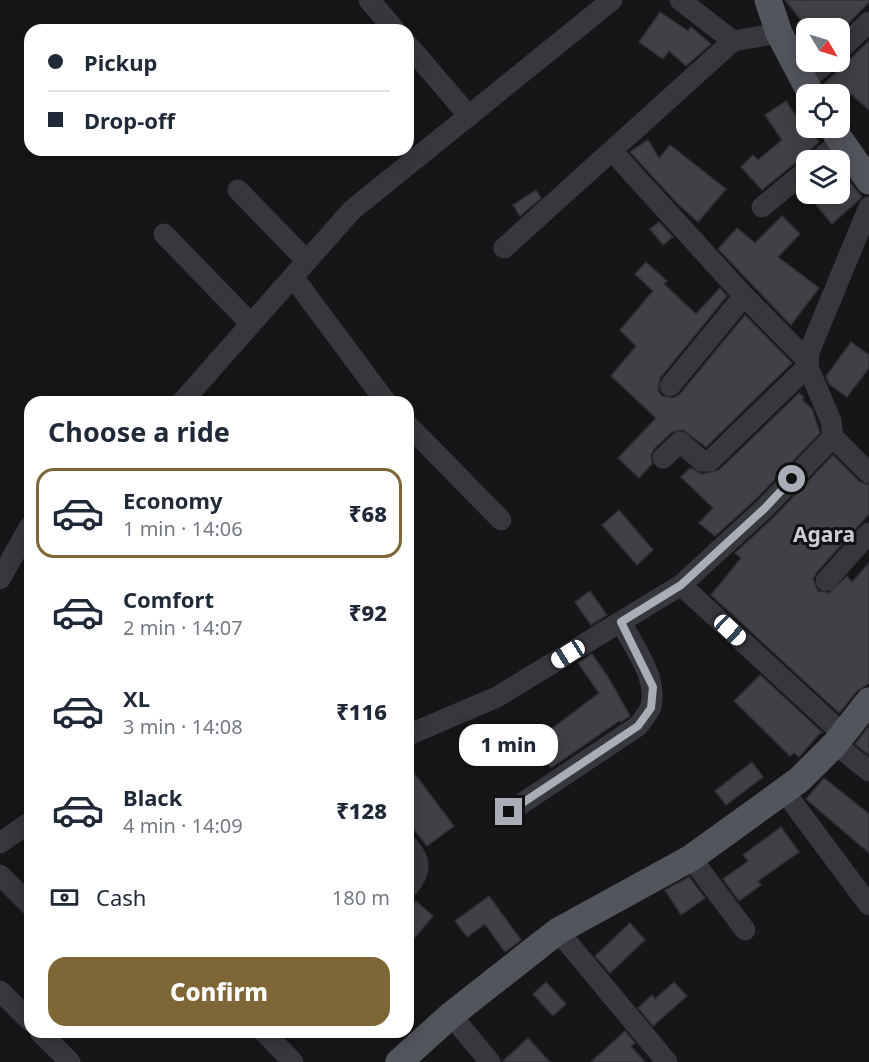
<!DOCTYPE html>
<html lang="en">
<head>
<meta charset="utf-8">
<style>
	:root { --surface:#fff; --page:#f2f2f3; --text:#1f2937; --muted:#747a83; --line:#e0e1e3; --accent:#7e6636 }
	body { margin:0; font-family:"Noto Sans",sans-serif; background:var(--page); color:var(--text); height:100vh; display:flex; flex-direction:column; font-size:22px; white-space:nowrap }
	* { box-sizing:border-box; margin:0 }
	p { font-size:20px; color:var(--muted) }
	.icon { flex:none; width:33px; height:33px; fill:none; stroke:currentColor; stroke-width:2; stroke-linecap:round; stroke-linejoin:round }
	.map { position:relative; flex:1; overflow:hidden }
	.side { position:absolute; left:24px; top:396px; width:390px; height:642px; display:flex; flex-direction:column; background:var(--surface); border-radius:18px; box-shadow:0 3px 15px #0003 }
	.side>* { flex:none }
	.banner { position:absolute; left:24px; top:24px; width:390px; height:132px; border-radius:18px; box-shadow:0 3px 15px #0003; display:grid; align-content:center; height:132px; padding:0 24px; background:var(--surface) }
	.needle { width:39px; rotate:128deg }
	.fabs { position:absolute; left:796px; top:18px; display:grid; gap:12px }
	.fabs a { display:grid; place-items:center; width:54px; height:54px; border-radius:12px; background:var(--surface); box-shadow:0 3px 15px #0003; font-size:30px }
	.end { position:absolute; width:27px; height:27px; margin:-14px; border:8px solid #a8adb8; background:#111; box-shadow:0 0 0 3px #111 }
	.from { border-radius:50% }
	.bubble { position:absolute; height:42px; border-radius:18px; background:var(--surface); box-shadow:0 3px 15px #0003; font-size:20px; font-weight:800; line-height:42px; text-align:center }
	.car { position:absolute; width:18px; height:36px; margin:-18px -9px; border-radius:8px; box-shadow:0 0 4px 2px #0007; background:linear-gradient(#fff 24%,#345 0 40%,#fff 0 76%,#345 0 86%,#fff 0) }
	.banner b { display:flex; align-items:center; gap:21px; height:57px; font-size:22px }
	.banner b+b { border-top:2px solid var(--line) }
	.banner i { width:15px; height:15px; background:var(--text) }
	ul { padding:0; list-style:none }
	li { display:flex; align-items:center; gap:18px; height:90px; margin:0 12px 9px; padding:0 12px; border:3px solid transparent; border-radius:18px }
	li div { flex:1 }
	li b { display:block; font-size:22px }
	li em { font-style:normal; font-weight:800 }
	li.current { border-color:var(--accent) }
	li>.icon { width:54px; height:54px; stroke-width:1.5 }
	h2 { padding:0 24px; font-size:27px; line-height:72px }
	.pay { display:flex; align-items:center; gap:15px; height:66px; padding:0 24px; font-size:22px }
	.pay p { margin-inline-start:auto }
	.button { display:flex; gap:12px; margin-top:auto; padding:12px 24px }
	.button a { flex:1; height:69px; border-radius:18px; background:var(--accent); color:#fff; font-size:24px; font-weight:800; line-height:69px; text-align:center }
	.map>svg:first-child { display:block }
	.building { fill:#404145; stroke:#303034; stroke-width:1.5 }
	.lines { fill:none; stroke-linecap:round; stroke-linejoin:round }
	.minor { stroke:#37383d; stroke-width:21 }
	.major { stroke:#53555c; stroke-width:27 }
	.route { stroke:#a8adb8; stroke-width:8 }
	.labels { text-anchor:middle; stroke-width:6; stroke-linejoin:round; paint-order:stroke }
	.quarter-label { font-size:21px; font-weight:bold; fill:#c9ccd4; stroke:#111113 }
</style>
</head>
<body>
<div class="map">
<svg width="869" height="1062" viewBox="0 0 869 1062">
	<rect width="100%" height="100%" fill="#161618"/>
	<g class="building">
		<path d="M 785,0 L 869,0 L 869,2 L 844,28 L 813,28 L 801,20 Z"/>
		<path d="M 660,12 L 688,31 L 691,27 L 711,44 L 686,66 L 669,51 L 663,59 L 639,42 Z"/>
		<path d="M 869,41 L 869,110 L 845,89 L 838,94 L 827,94 L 824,84 Z"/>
		<path d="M 786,101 L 808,134 L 811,132 L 819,142 L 809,151 L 806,157 L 799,160 L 762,190 L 741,167 L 753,155 L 758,160 L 782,140 L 765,115 Z"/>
		<path d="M 648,140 L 659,158 L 670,145 L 726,189 L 698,222 L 678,204 L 630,152 Z"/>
		<path d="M 840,170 L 862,197 L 832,224 L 807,194 L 840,194 Z"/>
		<path d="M 536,190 L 541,198 L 520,216 L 513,205 Z"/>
		<path d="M 782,216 L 800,234 L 778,257 L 819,288 L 791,325 L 718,249 L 737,228 L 755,243 Z"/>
		<path d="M 659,222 L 673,237 L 663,245 L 650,229 Z"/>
		<path d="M 646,262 L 667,281 L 664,284 L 696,314 L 720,288 L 727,296 L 660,378 L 658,390 L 662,396 L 674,398 L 680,394 L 745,315 L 792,363 L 706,447 L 683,430 L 672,432 L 654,449 L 651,455 L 652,464 L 639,478 L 618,458 L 656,418 L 611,376 L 636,346 L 620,330 L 653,291 L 635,274 Z"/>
		<path d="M 851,342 L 869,355 L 869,368 L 847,397 L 829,384 L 826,376 Z"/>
		<path d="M 799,393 L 804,397 L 802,400 L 812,409 L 820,433 L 756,499 L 715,536 L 699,523 L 713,508 L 681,477 L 690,468 L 702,474 L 719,470 Z"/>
		<path d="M 833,455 L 860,482 L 869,485 L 869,514 L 817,572 L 813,579 L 818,591 L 829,593 L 847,576 L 852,582 L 869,563 L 869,683 L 857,691 L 839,713 L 711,595 L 741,558 L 735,553 L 774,517 Z"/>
		<path d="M 619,510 L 653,550 L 637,565 L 602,525 Z"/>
		<path d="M 590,591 L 607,615 L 591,625 L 575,602 Z"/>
		<path d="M 592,654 L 608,677 L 630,716 L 621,722 L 619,721 L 551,768 L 533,743 L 599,693 L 578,663 Z"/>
		<path d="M 760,675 L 823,733 L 821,732 L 799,757 L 794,753 L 790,756 L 734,701 Z"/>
		<path d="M 869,726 L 869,755 L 855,744 Z"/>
		<path d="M 752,762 L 763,777 L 726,805 L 715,791 Z"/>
		<path d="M 408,765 L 454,826 L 427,846 L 408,822 Z"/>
		<path d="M 824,778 L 869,814 L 869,853 L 806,799 Z"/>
		<path d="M 781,827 L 799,852 L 758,881 L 761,885 L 739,901 L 723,879 L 748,861 L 743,855 Z"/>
		<path d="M 689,877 L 705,898 L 681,915 L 665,890 Z"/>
		<path d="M 489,896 L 521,940 L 505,952 L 485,924 L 467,937 L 455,921 Z"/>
		<path d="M 416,901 L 433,916 L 408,946 L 408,910 Z"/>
		<path d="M 630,923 L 645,940 L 610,973 L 595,956 Z"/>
		<path d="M 546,982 L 566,1004 L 553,1016 L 533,994 Z"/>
		<path d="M 674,982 L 687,996 L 653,1026 L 638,1008 L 652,995 L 655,999 Z"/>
		<path d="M 625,1031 L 635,1043 L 631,1046 L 645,1062 L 591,1062 Z"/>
		<path d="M 528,1038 L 550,1062 L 502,1062 Z"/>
	</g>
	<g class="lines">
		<g class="minor">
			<path d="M 369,0 L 395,30"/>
			<path d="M 680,0 L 733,41 L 779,33"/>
			<path d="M 408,45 L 469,116"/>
			<path d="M 840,50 L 869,22"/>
			<path d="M 804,82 L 827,62"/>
			<path d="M 613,152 L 744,296 L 807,360"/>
			<path d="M 818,160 L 841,141"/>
			<path d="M 238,190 L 307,261"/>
			<path d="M 762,207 L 807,170"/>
			<path d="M 869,207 L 809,352 L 808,367 L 831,421 L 833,437 L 869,473"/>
			<path d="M 164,234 L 251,324"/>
			<path d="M 504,248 L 733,41"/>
			<path d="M 293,277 L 386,402"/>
			<path d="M 670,386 L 744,296"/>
			<path d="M 182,402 L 352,210 L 612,0"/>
			<path d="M 408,425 L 501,520"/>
			<path d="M 663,458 L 680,442 L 702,461 L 710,461 L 808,366"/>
			<path d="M 0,579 L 30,526"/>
			<path d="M 826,581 L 869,533"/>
			<path d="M 681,585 L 843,734"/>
			<path d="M 408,735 L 497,697 L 681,585 L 765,508 L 833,437"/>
			<path d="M 835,744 L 869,771"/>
			<path d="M 784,791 L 869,905"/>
			<path d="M 509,812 L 638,726 C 642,720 649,713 651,706 C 658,677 633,646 621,622"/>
			<path d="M 0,843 L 30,822"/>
			<path d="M 408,846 C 422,861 421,872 408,887"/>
			<path d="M 691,858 L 745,930"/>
			<path d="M 0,875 L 30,905"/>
			<path d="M 558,931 L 667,1062"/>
			<path d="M 0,991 L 30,1021"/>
			<path d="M 451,1015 L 490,1062"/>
			<path d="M 40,1032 L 70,1062"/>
			<path d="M 264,1032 L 293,1062"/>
		</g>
		<g class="major">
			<path d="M 768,0 L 779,33 L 811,94"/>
			<path d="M 832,128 L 869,181"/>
			<path d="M 399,1062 L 451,1015 L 558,931 L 691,858 L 799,780 L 835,744 L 869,701"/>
		</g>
	</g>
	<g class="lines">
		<path class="route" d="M 509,812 L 638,726 L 651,708 L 653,687 L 621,622 L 681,585 L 765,508 L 792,479"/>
	</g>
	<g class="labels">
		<g class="quarter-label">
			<text x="824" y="542">Agara</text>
		</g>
	</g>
</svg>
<div class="fabs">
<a><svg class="needle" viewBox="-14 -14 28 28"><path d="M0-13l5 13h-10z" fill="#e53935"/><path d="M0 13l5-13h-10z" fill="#747a83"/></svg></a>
<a><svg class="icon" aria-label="locate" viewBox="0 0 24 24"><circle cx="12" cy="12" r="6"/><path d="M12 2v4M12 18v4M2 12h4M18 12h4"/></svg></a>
<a><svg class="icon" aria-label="layers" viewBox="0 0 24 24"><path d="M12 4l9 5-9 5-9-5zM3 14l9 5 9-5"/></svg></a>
</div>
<i class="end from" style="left:792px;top:479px"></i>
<i class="end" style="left:509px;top:812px"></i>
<div class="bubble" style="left:459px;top:724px;width:99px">1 min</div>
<i class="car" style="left:730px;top:630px;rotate:133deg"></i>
<i class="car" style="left:568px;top:654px;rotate:238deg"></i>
<div class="banner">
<b><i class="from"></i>Pickup</b>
<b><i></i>Drop-off</b>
</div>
<section class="side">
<h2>Choose a ride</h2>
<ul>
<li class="current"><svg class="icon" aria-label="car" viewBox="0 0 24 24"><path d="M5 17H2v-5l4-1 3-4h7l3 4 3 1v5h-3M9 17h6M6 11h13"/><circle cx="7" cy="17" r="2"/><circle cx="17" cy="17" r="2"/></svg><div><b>Economy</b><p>1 min · 14:06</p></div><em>₹68</em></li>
<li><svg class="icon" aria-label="car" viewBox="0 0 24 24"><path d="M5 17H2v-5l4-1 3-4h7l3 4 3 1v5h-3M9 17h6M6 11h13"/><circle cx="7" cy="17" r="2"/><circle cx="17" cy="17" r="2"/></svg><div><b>Comfort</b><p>2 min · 14:07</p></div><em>₹92</em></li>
<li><svg class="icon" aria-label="car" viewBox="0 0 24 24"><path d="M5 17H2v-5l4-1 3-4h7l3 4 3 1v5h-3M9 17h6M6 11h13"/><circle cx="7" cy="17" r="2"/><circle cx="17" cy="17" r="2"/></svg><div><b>XL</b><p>3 min · 14:08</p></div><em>₹116</em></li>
<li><svg class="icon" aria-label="car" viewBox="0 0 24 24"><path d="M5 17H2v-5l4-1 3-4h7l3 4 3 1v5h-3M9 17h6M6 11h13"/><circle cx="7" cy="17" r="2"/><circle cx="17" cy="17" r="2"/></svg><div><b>Black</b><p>4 min · 14:09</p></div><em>₹128</em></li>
</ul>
<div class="pay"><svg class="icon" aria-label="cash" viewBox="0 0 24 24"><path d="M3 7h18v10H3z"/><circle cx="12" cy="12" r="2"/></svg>Cash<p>180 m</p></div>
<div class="button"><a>Confirm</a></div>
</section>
</div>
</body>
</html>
